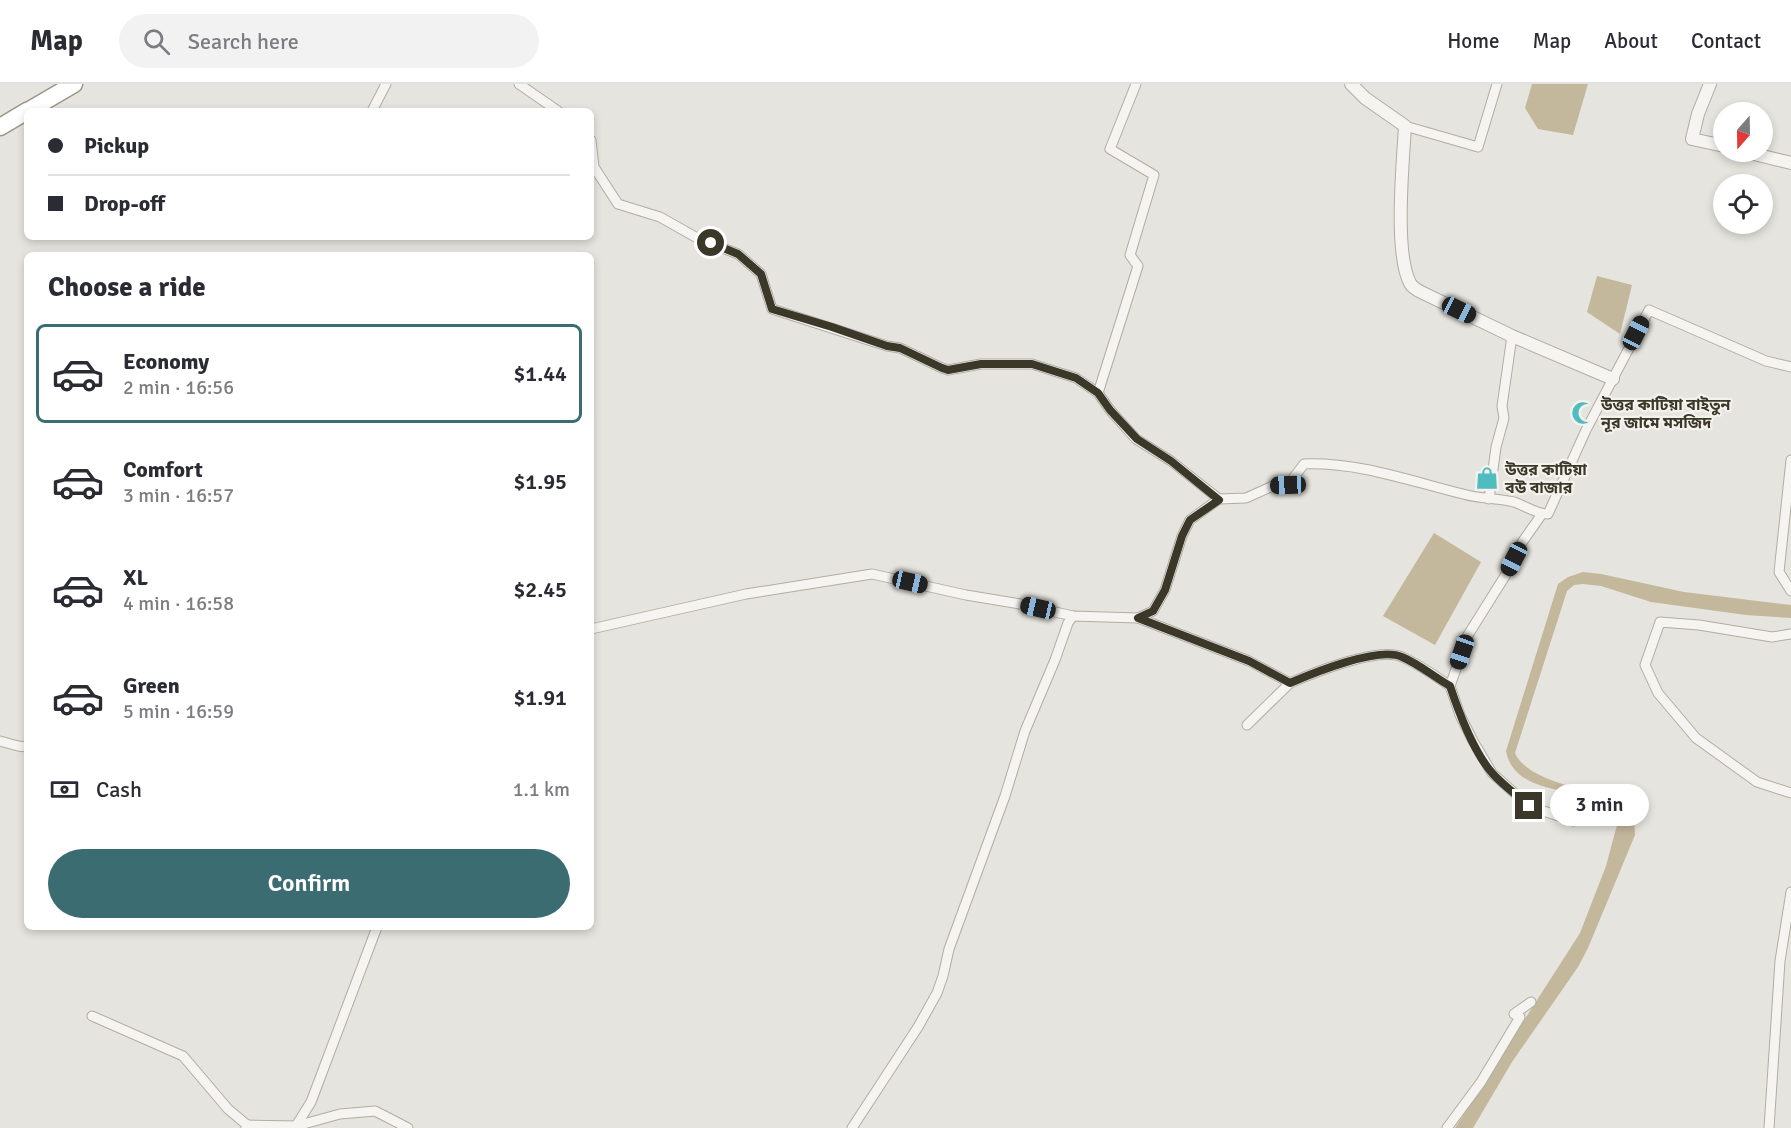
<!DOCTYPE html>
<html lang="en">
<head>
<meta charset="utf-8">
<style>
	:root { --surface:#fff; --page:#f2f2f3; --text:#2b2b33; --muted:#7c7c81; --line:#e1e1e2; --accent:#3b6c72 }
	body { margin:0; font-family:Signika,"Noto Sans Bengali",sans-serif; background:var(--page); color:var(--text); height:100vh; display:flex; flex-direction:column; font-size:22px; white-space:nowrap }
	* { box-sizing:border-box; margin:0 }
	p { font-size:20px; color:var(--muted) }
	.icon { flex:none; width:33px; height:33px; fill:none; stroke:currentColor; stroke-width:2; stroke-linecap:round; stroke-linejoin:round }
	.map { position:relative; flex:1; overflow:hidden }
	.details { position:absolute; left:24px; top:168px; width:570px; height:678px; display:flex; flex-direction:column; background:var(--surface); border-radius:9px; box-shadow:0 3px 9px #0003 }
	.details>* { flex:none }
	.top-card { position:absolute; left:24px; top:24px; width:570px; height:132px; border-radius:9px; box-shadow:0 3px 9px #0003; display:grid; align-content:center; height:132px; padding:0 24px; background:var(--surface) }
	.needle { width:39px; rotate:200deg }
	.fabs { position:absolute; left:1713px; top:18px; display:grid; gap:12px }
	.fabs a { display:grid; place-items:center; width:60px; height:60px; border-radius:50%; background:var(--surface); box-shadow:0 3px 9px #0003; font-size:30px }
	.end { position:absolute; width:27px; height:27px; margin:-14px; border:8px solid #3b3829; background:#fff; box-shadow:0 0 0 3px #fff }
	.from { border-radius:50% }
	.bubble { position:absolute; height:42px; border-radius:21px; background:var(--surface); box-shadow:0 3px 9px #0003; font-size:20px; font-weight:600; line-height:42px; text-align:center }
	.car { position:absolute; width:18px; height:36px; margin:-18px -9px; border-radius:8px; box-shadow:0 0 4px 2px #0007; background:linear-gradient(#222 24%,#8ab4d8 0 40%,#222 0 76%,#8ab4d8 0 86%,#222 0) }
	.top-card b { display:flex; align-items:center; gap:21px; height:57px; font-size:22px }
	.top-card b+b { border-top:2px solid var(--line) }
	.top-card i { width:15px; height:15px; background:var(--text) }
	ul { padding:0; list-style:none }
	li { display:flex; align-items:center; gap:18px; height:99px; margin:0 12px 9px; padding:0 12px; border:3px solid transparent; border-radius:9px }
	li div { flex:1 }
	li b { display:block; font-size:22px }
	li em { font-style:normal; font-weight:600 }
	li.selected { border-color:var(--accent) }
	li>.icon { width:54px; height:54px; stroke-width:1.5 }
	h2 { padding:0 24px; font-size:27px; line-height:72px }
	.pay { display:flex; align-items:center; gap:15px; height:66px; padding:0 24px; font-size:22px }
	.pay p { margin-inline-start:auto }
	.cta { display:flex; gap:12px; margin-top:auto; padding:12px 24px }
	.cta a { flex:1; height:69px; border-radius:36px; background:var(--accent); color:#fff; font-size:24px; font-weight:600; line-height:69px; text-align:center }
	header { display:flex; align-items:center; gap:36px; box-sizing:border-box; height:84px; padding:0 30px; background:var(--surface); border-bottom:2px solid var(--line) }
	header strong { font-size:28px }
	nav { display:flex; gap:33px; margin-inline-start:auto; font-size:21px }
	.search { width:420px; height:54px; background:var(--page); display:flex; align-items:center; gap:15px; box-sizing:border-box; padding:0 21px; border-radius:33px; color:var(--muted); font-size:22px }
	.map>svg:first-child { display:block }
	.water { fill:#c3b79c }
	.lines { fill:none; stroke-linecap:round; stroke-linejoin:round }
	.minor-casing { stroke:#afada4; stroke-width:11 }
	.tertiary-casing { stroke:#afada4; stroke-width:14 }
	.trunk-casing { stroke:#9b9787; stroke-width:19 }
	.minor { stroke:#f5f4f0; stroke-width:9 }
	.tertiary { stroke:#f5f4f0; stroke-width:12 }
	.trunk { stroke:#fff; stroke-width:16 }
	.route { stroke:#3b3829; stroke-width:8 }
	.labels { text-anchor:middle; stroke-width:4.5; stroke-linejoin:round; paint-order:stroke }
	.poi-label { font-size:16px; font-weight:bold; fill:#3b3829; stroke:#f4f2ed; text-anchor:start }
</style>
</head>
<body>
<header>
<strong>Map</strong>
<div class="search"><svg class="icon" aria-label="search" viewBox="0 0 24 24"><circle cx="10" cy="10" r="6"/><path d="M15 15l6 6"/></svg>Search here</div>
<nav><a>Home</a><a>Map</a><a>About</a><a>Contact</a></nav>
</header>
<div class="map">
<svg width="1791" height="1044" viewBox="0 0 1791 1044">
	<rect width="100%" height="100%" fill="#e6e4de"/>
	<g class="water">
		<path d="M 1532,0 L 1588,0 L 1573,51 L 1538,45 L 1525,24 Z"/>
		<path d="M 1597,192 L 1632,201 L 1620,250 L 1587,228 Z"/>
		<path d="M 1434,449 L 1481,478 L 1435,561 L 1383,532 Z"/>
		<path d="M 1583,488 L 1601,490 L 1684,508 L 1791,521 L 1791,534 L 1746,531 L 1651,518 L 1601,502 L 1583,500 L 1574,501 L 1567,507 L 1515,669 C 1524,691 1566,701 1587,707 C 1595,709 1603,709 1610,712 C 1619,716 1628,725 1634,733 L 1635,751 L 1588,864 L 1578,883 L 1512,978 L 1473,1044 L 1455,1044 L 1580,849 L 1606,782 L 1617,741 L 1616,730 C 1612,726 1607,721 1601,718 C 1572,703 1514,710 1506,667 L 1558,500 L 1568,493 Z"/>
	</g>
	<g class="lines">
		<g class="minor-casing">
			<g id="minor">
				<path d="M 519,0 L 558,27"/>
				<path d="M 372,27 L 386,0"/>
				<path d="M 1405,42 L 1478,63 L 1497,0"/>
				<path d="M 591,56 L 594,83 L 618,120 L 660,133 L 699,155 L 738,170 L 761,190 L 772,225 L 887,262 L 900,264 L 942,284 L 948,286 L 981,280 L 1032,280 L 1076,294 L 1098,309 L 1110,326 L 1136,355 L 1171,377 L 1219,415"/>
				<path d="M 1098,309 L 1138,182 L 1130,171 L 1154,91 L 1110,65 L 1136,0"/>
				<path d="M 1791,376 L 1779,488 L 1791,507"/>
				<path d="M 1489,415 L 1496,363 L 1504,334 L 1502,322 L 1512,252"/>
				<path d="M 1138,534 L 1249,577 L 1290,599 C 1313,589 1379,562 1402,573 C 1419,580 1435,592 1450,602 L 1468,551 L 1505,492 L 1523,457 L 1542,430"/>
				<path d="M 591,545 L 746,510 L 872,490 L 966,511 L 1020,520 L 1073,532 L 1138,534 L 1153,527 L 1165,506 L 1182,452 L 1190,436 L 1219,415 L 1246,414 L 1275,401 L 1288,401 L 1304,380 C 1359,378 1410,397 1463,410 C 1480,415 1497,414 1514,418 C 1526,422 1536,430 1548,430 L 1586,346 L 1649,226 L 1766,277 L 1791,283"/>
				<path d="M 1791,550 L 1772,553 L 1699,541 L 1660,538 L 1645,581 L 1658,609 L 1696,654 L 1757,698 L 1791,709"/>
				<path d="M 1450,602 L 1460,631 L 1473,657 L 1492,689 L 1529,722 L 1573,737"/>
				<path d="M 1247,641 L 1290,599"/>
				<path d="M 0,657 L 18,662 L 27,663"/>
				<path d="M 92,932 L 183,972 L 228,1025 L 247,1041"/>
				<path d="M 296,1042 L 311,1018 L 377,843"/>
				<path d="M 246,1044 L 247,1041 L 296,1042 L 340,1030 L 375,1027 L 408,1044"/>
				<path d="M 852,1044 L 918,943 L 937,909 L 943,892 L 949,865 L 1005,712 L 1025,647 L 1055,576 L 1068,539 L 1073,532"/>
				<path d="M 1447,1044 L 1481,998 L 1520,933 L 1514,930 L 1531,918"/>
				<path d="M 1769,1044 L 1780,877 L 1791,808"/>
			</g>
		</g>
		<g class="tertiary-casing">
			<g id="tertiary">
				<path d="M 1351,0 L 1365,14 L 1405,42 C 1403,78 1394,169 1410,199 C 1412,203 1417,206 1421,208 L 1512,252 L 1613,295"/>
				<path d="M 1710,0 L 1698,30 L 1692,55 L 1724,62"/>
				<path d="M 1746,68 L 1791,79"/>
			</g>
		</g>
		<g class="trunk-casing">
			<g id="trunk">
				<path d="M 28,27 L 74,0"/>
				<path d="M 0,43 L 27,27"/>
			</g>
		</g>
		<use href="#minor" class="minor"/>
		<use href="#tertiary" class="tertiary"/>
		<use href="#trunk" class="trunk"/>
	</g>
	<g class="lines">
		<path class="route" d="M 711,159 L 738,170 L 761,190 L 772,225 L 832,243 L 887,262 L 900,264 L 942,284 L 948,286 L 981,280 L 1032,280 L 1076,294 L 1098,309 L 1110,326 L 1137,355 L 1171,377 L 1219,416 L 1190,436 L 1182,452 L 1165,506 L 1153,527 L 1138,534 L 1249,577 L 1290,599 C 1313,589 1379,562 1402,573 C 1419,580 1434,593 1450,602 C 1459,629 1474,669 1493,690 C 1504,702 1517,711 1529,722"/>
	</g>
	<defs>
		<g id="mosque-bare" transform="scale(1.8)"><path d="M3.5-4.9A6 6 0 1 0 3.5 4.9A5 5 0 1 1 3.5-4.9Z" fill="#4fbcbf" stroke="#f4f2ed" stroke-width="2.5" paint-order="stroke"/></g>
		<g id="shop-bare" transform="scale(1.8)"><path d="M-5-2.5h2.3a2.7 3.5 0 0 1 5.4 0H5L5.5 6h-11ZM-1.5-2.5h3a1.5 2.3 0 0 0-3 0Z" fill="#4fbcbf" stroke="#f4f2ed" stroke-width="2.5" paint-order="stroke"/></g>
	</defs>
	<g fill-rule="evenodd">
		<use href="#mosque-bare" x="1583" y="329"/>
		<use href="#shop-bare" x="1487" y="394"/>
	</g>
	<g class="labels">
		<g class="poi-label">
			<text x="1601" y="326">উত্তর কাটিয়া বাইতুন<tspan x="1601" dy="18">নূর জামে মসজিদ</tspan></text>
			<text x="1505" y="391">উত্তর কাটিয়া<tspan x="1505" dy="18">বউ বাজার</tspan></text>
		</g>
	</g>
</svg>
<div class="fabs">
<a><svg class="needle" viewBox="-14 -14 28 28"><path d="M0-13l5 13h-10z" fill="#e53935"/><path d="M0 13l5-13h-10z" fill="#7c7c81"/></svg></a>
<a><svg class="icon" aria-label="locate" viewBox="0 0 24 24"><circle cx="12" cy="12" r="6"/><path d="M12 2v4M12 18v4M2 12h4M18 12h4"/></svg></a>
</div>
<i class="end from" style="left:711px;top:159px"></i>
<i class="end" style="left:1529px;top:722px"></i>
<div class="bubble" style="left:1550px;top:700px;width:99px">3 min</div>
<i class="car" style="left:1459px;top:226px;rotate:116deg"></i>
<i class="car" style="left:1636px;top:249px;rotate:27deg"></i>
<i class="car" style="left:1288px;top:401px;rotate:268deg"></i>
<i class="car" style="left:1514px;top:475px;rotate:207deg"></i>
<i class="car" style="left:910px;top:498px;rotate:103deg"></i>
<i class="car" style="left:1038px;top:524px;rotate:283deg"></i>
<i class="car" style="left:1462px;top:568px;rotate:199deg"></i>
<div class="top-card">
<b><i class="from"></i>Pickup</b>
<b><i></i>Drop-off</b>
</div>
<section class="details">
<h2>Choose a ride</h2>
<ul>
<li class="selected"><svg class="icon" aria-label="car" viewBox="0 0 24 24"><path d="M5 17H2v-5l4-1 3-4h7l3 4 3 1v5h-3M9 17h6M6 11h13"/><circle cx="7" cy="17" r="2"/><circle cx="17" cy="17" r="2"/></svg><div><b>Economy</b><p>2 min · 16:56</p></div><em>$1.44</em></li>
<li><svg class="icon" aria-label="car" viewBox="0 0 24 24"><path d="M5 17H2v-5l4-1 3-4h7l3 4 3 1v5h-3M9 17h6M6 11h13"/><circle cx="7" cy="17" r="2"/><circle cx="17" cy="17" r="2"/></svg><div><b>Comfort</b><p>3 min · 16:57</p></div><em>$1.95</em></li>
<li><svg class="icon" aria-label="car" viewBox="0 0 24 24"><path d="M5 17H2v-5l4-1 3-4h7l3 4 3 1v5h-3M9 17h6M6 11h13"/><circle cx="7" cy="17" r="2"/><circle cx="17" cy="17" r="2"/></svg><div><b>XL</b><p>4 min · 16:58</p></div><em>$2.45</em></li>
<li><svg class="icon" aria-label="car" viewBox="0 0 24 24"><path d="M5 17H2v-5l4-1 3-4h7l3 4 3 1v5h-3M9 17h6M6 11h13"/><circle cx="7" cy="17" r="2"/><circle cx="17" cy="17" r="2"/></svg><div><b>Green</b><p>5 min · 16:59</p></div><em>$1.91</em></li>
</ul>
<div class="pay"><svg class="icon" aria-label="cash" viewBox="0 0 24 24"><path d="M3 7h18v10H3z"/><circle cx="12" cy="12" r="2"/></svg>Cash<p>1.1 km</p></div>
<div class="cta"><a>Confirm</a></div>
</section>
</div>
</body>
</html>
